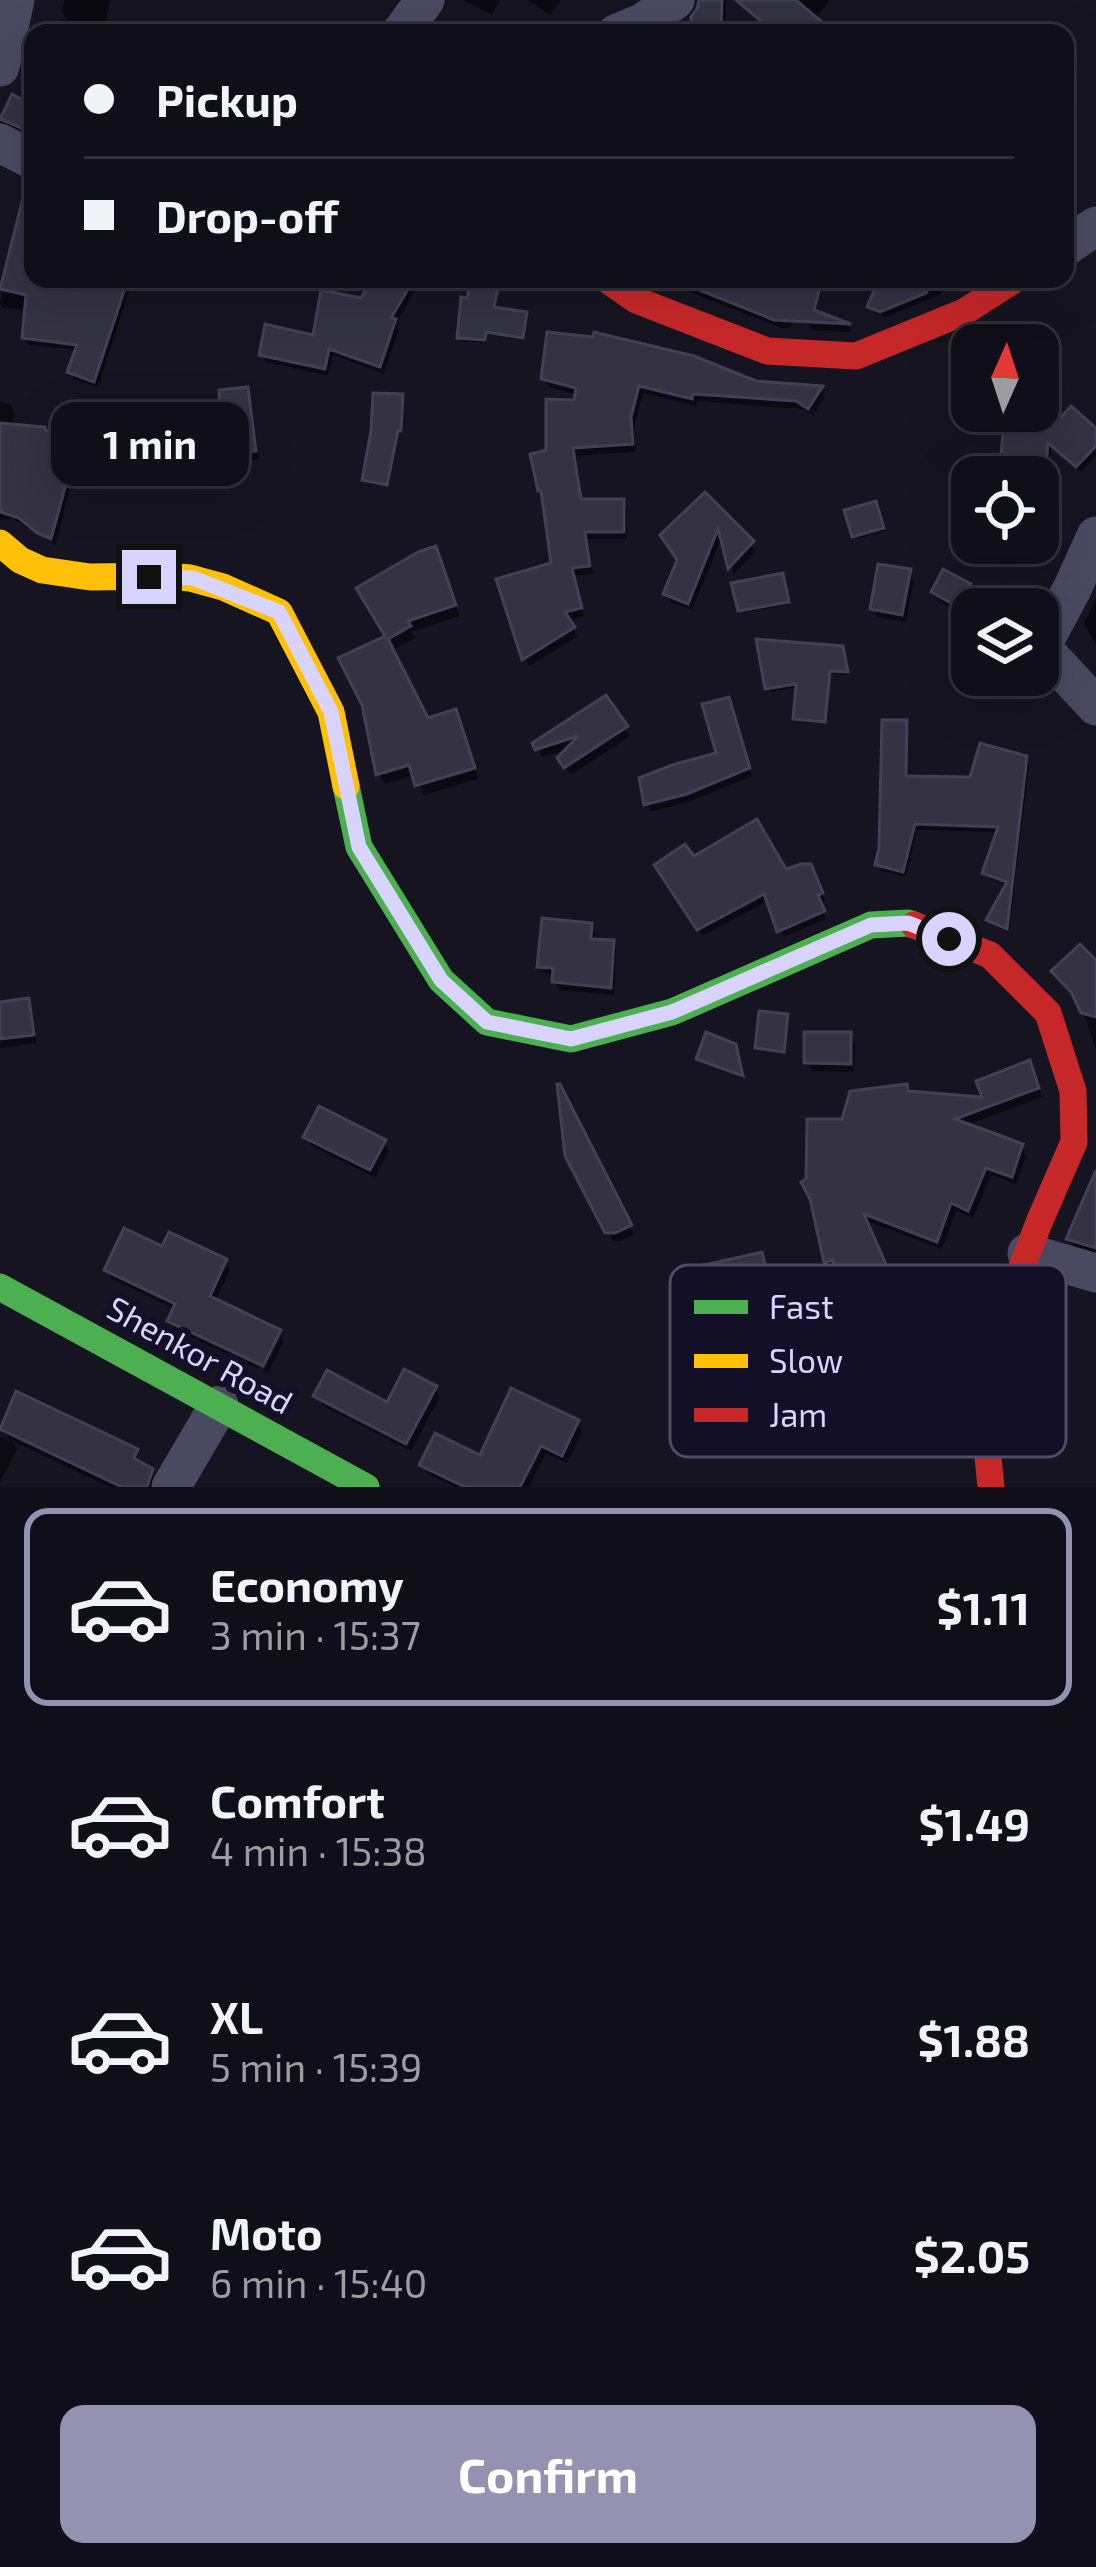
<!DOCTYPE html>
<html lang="en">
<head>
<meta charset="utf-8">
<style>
	:root { --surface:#100f19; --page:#1e1d26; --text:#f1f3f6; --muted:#9c9ca2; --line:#302f38; --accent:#9591b1 }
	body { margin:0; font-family:"Exo 2",sans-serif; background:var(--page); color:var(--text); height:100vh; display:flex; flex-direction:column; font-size:45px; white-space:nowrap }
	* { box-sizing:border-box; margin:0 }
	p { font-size:39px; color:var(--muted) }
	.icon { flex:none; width:66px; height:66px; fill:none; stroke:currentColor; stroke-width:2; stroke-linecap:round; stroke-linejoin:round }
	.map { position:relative; height:1487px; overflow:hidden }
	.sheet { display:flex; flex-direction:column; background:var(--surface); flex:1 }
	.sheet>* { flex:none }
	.banner { position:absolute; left:24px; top:24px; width:1050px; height:264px; border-radius:24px; box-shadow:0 12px 48px #0002,0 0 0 3px var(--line); display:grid; align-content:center; height:264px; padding:0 60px; background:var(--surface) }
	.needle { width:78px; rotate:3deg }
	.tools { position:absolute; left:951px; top:324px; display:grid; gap:24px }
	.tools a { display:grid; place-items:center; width:108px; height:108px; border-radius:24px; background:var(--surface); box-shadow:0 12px 48px #0002,0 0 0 3px var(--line); font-size:60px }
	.end { position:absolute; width:54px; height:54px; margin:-27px; border:15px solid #d9d4ff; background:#111; box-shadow:0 0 0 6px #111 }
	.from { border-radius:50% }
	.bubble { position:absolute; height:84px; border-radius:24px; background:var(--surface); box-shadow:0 12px 48px #0002,0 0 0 3px var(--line); font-size:39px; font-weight:700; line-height:84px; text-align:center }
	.banner b { display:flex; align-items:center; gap:42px; height:114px; font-size:45px }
	.banner b+b { border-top:3px solid var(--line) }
	.banner i { width:30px; height:30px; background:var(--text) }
	ul { padding:21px 0 0; list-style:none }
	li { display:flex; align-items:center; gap:36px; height:198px; margin:0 24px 18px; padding:0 36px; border:6px solid transparent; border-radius:24px }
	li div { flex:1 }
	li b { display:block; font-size:45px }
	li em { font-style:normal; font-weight:700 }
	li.selected { border-color:var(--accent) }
	li>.icon { width:108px; height:108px; stroke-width:1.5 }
	.button { display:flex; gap:24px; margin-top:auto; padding:24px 60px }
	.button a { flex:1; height:138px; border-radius:24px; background:var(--accent); color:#fff; font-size:48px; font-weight:700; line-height:138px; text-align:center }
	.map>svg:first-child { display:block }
	.shadow { fill:#0007 }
	.building { fill:#343243; stroke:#433f54; stroke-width:3 }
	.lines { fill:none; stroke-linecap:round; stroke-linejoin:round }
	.street { stroke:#4a4962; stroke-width:39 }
	.fast { stroke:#4caf50; stroke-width:27 }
	.slow { stroke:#ffc107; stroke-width:27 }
	.jam { stroke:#c62828; stroke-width:27 }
	.route { stroke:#d9d4ff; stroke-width:15 }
	.labels { text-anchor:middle; stroke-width:12; stroke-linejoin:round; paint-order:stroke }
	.street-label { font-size:33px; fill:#d9d4ff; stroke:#130f26 }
	.key { fill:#130f26; stroke:#4e4a67; stroke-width:3 }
	.key-label { font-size:33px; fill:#d9d4ff }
</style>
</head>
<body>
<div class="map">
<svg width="1096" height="1487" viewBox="0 0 1096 1487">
	<rect width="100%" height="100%" fill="#161421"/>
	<g class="shadow">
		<path d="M 64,0 L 110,0 L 104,33 L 58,33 L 60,20 L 67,20 L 62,11 Z"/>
		<path d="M 464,0 L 500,0 L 492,15 Z"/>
		<path d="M 528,0 L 561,0 L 550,15 Z"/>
		<path d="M 702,0 L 726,0 L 725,33 L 675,33 L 692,21 Z"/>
		<path d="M 734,0 L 830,0 L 814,19 L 827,33 L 772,33 Z"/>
		<path d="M 33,91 L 33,138 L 18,130 L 6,127 L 1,119 L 29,107 Z"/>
		<path d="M 1065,102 L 1078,112 L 1065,134 Z"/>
		<path d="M 17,235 L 33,239 L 33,279 L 133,279 L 98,387 L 74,379 L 70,372 L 78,350 L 29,345 L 25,338 L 28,310 L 3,308 L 0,303 Z"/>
		<path d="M 376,279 L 420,279 L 396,325 L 399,330 L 384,374 L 333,355 L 328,376 L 266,362 L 262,354 L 316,338 L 363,301 Z"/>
		<path d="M 474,279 L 501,279 L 495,310 L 525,315 L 527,318 L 523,340 L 487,334 L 486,343 L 462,341 L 460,338 Z"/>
		<path d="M 684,279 L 807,279 L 790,328 L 781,328 L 687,291 L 682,282 Z"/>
		<path d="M 882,279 L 950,279 L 940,295 L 885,317 L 874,313 L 870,307 Z"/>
		<path d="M 812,313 L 849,326 L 852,332 L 812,330 L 807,322 Z"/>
		<path d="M 544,378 L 756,384 L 821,389 L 825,396 L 813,415 L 803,409 L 697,401 L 696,406 L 643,393 L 634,427 L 636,452 L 576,456 L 583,502 L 622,502 L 627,510 L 627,539 L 588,539 L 593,574 L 574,576 L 584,616 L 567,620 L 577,637 L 529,666 L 500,581 L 554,565 L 549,452 L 577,403 L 578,395 L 549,387 Z"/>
		<path d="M 246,390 L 251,398 L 259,459 L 232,462 L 227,454 Z"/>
		<path d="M 402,397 L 402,434 L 399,434 L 388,487 L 367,483 L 365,480 Z"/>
		<path d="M 0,402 L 10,404 L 15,413 L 11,427 L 75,442 L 79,450 L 56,545 L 13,519 L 0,520 Z"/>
		<path d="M 1008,415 L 1096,432 L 1096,456 L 1081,472 L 1051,446 L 1045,514 L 1038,513 L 1038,477 L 972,477 L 972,507 L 962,506 L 958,499 L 961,471 L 1002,475 Z"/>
		<path d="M 705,496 L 756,551 L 734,574 L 723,534 L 692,610 L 671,602 L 666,594 Z"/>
		<path d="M 877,507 L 884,531 L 857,539 L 855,536 Z"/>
		<path d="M 435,550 L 460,616 L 411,632 L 415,638 L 391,651 L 427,721 L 455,712 L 461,723 L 478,779 L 424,795 L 415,775 L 385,784 L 379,774 L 390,650 L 395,647 L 360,589 Z"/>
		<path d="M 909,571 L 914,580 L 906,622 L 878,617 L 873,608 Z"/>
		<path d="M 945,573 L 1007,606 L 1009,609 L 972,609 L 972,618 L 939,601 L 934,592 Z"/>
		<path d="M 784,580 L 788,605 L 743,613 L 741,610 Z"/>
		<path d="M 1096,598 L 1096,644 L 1084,624 Z"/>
		<path d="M 843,653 L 848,675 L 830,673 L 825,724 L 798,722 L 799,687 L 770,692 L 768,688 Z"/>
		<path d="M 605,699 L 630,736 L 571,775 L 560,759 L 570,749 L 542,757 L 536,744 Z"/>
		<path d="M 732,708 L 752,776 L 691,801 L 651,812 L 647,804 L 720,755 Z"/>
		<path d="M 905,723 L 908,729 L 908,779 L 972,780 L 1025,758 L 1029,765 L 1009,933 L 993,925 L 989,920 L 1008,885 L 989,879 L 986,873 L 1000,832 L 917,830 L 906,876 L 881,871 L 878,865 Z"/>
		<path d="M 693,860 L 814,874 L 825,901 L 820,903 L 826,919 L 784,937 L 769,900 L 703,936 L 658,866 Z"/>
		<path d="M 591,926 L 595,934 L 594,942 L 612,943 L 616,950 L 614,995 L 559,990 L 555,982 L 555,975 L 545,974 L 541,966 Z"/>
		<path d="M 1096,964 L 1096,1050 L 1081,1003 L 1055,972 Z"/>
		<path d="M 27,1002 L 32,1010 L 37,1043 L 0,1048 L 0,1005 Z"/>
		<path d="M 850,1035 L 855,1044 L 854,1072 L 812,1071 L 807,1063 Z"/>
		<path d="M 1034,1073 L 1042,1097 L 964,1126 L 1021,1147 L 1026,1156 L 1016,1184 L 991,1175 L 973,1218 L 956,1211 L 942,1249 L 864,1220 L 931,1371 L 964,1331 L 969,1340 L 962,1421 L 951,1420 L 945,1411 L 931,1411 L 926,1402 L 928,1392 L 892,1392 L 887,1383 L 889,1320 L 867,1329 L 839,1268 L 832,1270 L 826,1261 L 845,1122 L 909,1094 L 987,1100 Z"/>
		<path d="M 561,1092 L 634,1235 L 621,1241 L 613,1241 L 568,1155 Z"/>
		<path d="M 307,1137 L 384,1142 L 389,1151 L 375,1177 L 312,1146 Z"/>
		<path d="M 1096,1178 L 1096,1254 L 1075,1248 L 1070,1239 Z"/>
		<path d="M 163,1250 L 225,1261 L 230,1270 L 216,1300 L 276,1333 L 258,1369 L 176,1330 L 170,1321 L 176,1309 L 112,1279 L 107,1270 Z"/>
		<path d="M 761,1255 L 771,1286 L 688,1295 L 683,1287 Z"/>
		<path d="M 281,1336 L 284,1341 L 268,1373 L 263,1372 Z"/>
		<path d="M 435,1388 L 440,1397 L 411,1451 L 322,1405 L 317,1396 L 388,1406 Z"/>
		<path d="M 577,1423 L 582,1432 L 567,1463 L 546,1453 L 529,1487 L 455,1487 L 428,1474 L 423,1465 L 481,1459 Z"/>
		<path d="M 2,1428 L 136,1452 L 142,1462 L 141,1465 L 151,1472 L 157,1482 L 156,1487 L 109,1487 L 11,1440 L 17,1449 L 0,1482 L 0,1437 L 10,1441 Z"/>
	</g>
	<g class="building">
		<path d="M 699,0 L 722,0 L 721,33 L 691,33 L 691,17 L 697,9 Z"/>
		<path d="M 736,0 L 796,0 L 835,33 L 775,33 Z"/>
		<path d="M 12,94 L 33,106 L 33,133 L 0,119 Z"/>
		<path d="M 24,194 L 33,195 L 33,279 L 128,279 L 94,382 L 67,372 L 77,345 L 22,338 L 26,295 L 0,289 Z"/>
		<path d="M 372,279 L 414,279 L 391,318 L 396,319 L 380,367 L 329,349 L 325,369 L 259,355 L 265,324 L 313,335 L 321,290 L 361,298 Z"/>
		<path d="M 471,279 L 500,279 L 494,307 L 527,312 L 523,338 L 486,332 L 485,340 L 457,338 L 461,297 L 467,298 Z"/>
		<path d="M 672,279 L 822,279 L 814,310 L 851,324 L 774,320 Z"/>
		<path d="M 879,279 L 934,279 L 926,293 L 880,312 L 867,307 Z"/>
		<path d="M 547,332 L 593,337 L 594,332 L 694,356 L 756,381 L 823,386 L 808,409 L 796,401 L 693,394 L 692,399 L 639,386 L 631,417 L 633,444 L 573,448 L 581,499 L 624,499 L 624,532 L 585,532 L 590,566 L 572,568 L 582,608 L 565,612 L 575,627 L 522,660 L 496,579 L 551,563 L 541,491 L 538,491 L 530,454 L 546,450 L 546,399 L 574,400 L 576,388 L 541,379 Z"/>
		<path d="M 248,387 L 256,451 L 224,455 L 219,390 Z"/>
		<path d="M 373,393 L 403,394 L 401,431 L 398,431 L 387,485 L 362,480 L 371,431 Z"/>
		<path d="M 1071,406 L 1096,428 L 1096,446 L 1076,467 L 1048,443 L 1045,477 L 999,477 L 1005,412 L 1061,417 Z"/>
		<path d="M 0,423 L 45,427 L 45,430 L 77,440 L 63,484 L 66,484 L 51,539 L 37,533 L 19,518 L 0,512 Z"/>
		<path d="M 705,492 L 754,541 L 728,569 L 718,529 L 688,604 L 663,594 L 677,560 L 660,535 Z"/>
		<path d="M 876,501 L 884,528 L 852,537 L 844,510 Z"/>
		<path d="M 436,546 L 456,605 L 408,621 L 411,626 L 388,639 L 428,718 L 456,709 L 475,768 L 415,786 L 409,765 L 376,775 L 362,705 L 338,658 L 385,636 L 356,588 L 418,552 Z"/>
		<path d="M 878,564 L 911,569 L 902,615 L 870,609 Z"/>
		<path d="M 943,569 L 971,584 L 953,604 L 931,592 Z"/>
		<path d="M 783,573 L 789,602 L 738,611 L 731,583 Z"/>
		<path d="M 756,639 L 843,646 L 848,672 L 830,671 L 825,722 L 793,719 L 796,684 L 765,689 Z"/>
		<path d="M 606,695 L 628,726 L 564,768 L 557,758 L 578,736 L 535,750 L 532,743 Z"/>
		<path d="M 729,697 L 750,768 L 687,794 L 644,805 L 639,778 L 672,765 L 716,753 L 702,704 Z"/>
		<path d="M 882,720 L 907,720 L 906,776 L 970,777 L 980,743 L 1027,756 L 1007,929 L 986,920 L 1007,882 L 982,873 L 998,827 L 915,824 L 903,872 L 875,865 L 879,848 Z"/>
		<path d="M 757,819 L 786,869 L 801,864 L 811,864 L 823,893 L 818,895 L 825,911 L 777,932 L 764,894 L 697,930 L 654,865 L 685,844 L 694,856 Z"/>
		<path d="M 542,918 L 592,923 L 591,939 L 614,940 L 611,988 L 552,982 L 553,968 L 537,967 Z"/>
		<path d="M 1080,944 L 1096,960 L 1096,1017 L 1081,1013 L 1071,992 L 1051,971 Z"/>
		<path d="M 29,998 L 34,1035 L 0,1039 L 0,1002 Z"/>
		<path d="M 759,1011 L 788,1014 L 784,1052 L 755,1048 Z"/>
		<path d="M 706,1032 L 736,1044 L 743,1076 L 696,1059 Z"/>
		<path d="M 804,1032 L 851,1032 L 851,1064 L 804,1063 Z"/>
		<path d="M 1030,1060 L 1039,1088 L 955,1119 L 1023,1144 L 1012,1177 L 986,1168 L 968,1211 L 951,1203 L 937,1242 L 864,1214 L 929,1363 L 935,1328 L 965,1328 L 958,1413 L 943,1412 L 943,1403 L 923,1403 L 926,1384 L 884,1383 L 886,1310 L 859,1321 L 838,1273 L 842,1271 L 837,1271 L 832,1260 L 824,1263 L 810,1199 L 801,1182 L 806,1179 L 807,1119 L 842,1119 L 850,1091 L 907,1084 L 908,1091 L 982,1097 L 976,1081 Z"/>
		<path d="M 557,1084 L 560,1084 L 632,1225 L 615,1233 L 605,1233 L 565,1156 Z"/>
		<path d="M 319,1106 L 386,1140 L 370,1170 L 303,1137 Z"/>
		<path d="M 1096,1170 L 1096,1248 L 1066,1239 Z"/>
		<path d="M 124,1228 L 162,1246 L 169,1232 L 227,1259 L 210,1296 L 281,1330 L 263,1366 L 167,1321 L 175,1304 L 104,1270 Z"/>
		<path d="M 762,1252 L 769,1279 L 681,1288 L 678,1271 Z"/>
		<path d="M 404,1369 L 437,1386 L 406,1444 L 313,1396 L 327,1370 L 387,1402 Z"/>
		<path d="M 511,1388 L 579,1420 L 562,1456 L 541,1446 L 520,1487 L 465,1487 L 419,1465 L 435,1433 L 480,1455 Z"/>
		<path d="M 16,1391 L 138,1449 L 134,1458 L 153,1469 L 147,1487 L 122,1487 L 0,1429 Z"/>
	</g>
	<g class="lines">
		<g class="street">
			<path d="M 401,33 L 425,0"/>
			<path d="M 617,33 L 642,23 L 675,0"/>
			<path d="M 0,67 L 15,0"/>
			<path d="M 0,143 L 33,160"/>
			<path d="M 1065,247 L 1096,226"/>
			<path d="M 1096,536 L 1072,589 L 1041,647 L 1096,706"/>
			<path d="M 1027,1253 L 1096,1273"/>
			<path d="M 171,1487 L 219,1405"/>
		</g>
		<g class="fast">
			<path d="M 346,786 L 359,847 L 441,980 L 487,1022 L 571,1039 L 672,1012 L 871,925 L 908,923 L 914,925"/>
			<path d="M 0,1287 L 366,1487"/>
		</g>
		<path class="slow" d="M 0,543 L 20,560 L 42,570 L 90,577 L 166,576 L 190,578 L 223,587 L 279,612 L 331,712 L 346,786"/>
		<g class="jam">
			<path d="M 606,279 L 636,300 L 767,351 L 856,356 L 964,312 L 1015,279"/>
			<path d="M 914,925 L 990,955 L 1048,1013 L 1073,1091 L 1074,1142 L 1040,1220 L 996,1334 L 987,1447 L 991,1487"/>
		</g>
	</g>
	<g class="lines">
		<path class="route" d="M 149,577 L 193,578 L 279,612 L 331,712 L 359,847 L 441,980 L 487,1022 L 571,1039 L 672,1012 L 871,925 L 908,923 L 949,939"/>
	</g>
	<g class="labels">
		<g class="street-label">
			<text transform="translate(200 1355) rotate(29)" y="12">Shenkor Road</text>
		</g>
	</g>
	<rect x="670" y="1265" width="396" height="192" rx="18" class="key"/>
	<rect x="694" y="1300" width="54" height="14" fill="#4caf50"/>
	<rect x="694" y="1354" width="54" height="14" fill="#ffc107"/>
	<rect x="694" y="1408" width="54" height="14" fill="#c62828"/>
	<g class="key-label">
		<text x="769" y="1319">Fast</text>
		<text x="769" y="1373">Slow</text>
		<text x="769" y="1427">Jam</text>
	</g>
</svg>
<div class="tools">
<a><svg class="needle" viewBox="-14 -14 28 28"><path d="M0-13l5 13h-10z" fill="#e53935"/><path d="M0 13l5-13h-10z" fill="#9c9ca2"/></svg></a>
<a><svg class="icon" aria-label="locate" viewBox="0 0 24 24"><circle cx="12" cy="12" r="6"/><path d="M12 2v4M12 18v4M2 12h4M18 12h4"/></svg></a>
<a><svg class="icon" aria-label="layers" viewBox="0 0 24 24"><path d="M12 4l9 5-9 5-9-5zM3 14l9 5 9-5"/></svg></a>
</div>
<i class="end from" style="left:949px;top:939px"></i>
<i class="end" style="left:149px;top:577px"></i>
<div class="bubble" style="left:51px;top:402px;width:198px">1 min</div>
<div class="banner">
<b><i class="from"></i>Pickup</b>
<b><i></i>Drop-off</b>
</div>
</div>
<section class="sheet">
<ul>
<li class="selected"><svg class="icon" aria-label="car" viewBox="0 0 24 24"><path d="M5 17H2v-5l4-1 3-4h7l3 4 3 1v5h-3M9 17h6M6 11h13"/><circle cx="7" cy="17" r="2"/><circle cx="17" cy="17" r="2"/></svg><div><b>Economy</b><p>3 min · 15:37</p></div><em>$1.11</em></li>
<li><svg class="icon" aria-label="car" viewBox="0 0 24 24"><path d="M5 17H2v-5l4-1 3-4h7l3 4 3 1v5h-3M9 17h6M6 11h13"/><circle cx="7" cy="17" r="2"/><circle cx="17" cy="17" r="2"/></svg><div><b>Comfort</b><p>4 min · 15:38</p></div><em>$1.49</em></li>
<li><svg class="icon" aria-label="car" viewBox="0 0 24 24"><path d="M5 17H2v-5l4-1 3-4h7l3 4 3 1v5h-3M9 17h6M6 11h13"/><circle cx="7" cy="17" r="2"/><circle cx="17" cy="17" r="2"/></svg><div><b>XL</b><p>5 min · 15:39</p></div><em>$1.88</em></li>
<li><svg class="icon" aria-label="car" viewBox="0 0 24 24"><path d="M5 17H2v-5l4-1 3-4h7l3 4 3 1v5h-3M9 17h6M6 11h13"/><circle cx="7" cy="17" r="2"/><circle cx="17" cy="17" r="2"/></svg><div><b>Moto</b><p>6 min · 15:40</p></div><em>$2.05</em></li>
</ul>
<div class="button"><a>Confirm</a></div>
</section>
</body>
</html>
